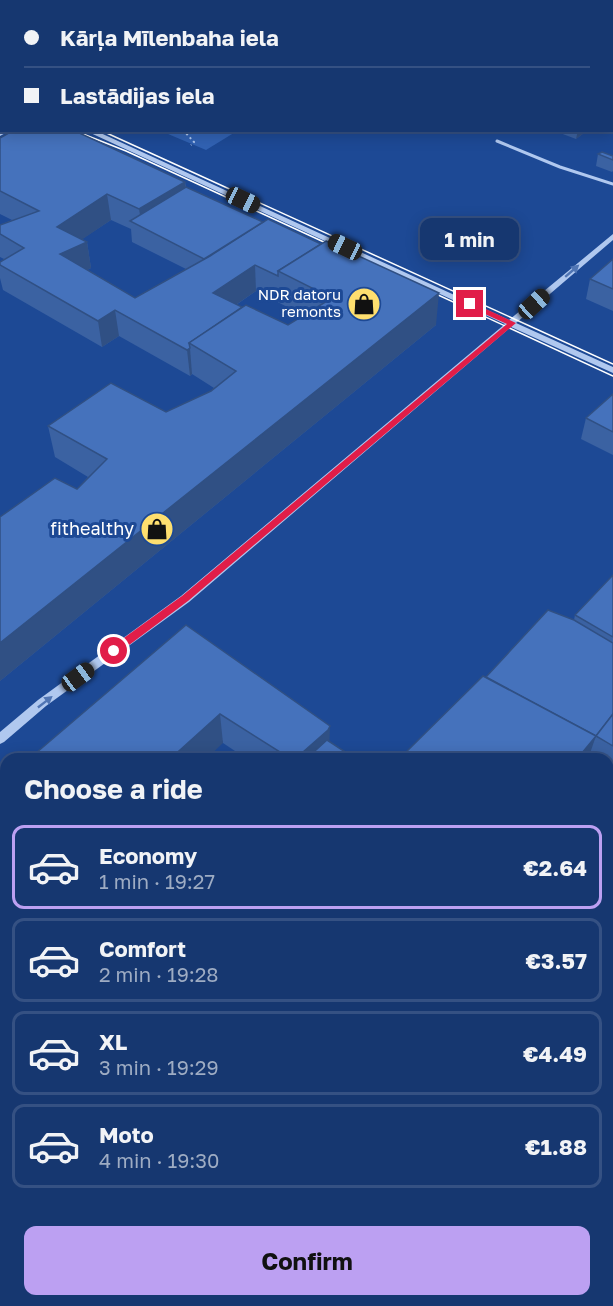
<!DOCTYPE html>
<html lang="en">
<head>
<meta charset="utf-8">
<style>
	:root { --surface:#163770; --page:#1f3f75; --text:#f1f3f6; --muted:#9eacc3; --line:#355183; --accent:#bca0f2 }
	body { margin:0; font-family:"Golos Text",sans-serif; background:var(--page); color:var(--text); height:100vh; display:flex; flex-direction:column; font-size:22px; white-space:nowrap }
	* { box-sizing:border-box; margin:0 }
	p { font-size:20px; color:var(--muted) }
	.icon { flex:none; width:33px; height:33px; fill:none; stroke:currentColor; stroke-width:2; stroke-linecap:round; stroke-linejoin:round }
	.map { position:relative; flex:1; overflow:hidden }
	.drawer { position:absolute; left:0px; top:753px; width:614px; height:554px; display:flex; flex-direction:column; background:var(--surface); border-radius:18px 18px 0 0; box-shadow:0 3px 15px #0003,0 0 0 2px var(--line) }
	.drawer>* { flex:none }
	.top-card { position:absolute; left:0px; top:0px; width:614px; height:132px; box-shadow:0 3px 15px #0003,0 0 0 2px var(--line); display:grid; align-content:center; height:132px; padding:0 24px; background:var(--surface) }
	.end { position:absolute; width:27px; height:27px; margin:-14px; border:8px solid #e11d48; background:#fff; box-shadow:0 0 0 3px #fff }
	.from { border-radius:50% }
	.bubble { position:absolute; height:42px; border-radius:12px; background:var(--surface); box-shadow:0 3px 15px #0003,0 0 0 2px var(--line); font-size:20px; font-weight:700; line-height:42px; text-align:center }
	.car { position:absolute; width:18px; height:36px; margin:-18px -9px; border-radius:8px; box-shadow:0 0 4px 2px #0007; background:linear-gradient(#222 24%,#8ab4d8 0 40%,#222 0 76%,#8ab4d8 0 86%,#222 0) }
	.top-card b { display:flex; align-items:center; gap:21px; height:57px; font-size:22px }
	.top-card b+b { border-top:2px solid var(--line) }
	.top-card i { width:15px; height:15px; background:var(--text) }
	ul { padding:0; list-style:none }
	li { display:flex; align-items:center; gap:18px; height:84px; margin:0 12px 9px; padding:0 12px; border:3px solid var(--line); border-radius:12px }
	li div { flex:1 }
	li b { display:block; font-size:22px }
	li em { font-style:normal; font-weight:700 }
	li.selected { border-color:var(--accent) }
	li>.icon { width:54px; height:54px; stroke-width:1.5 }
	h2 { padding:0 24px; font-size:27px; line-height:72px }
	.cta { display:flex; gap:12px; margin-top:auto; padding:12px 24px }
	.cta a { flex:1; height:69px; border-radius:12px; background:var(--accent); color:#111; font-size:24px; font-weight:700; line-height:69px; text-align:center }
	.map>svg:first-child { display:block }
	.green { fill:#3162b3 }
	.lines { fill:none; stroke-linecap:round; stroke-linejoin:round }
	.path-far1 { stroke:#b0c8ef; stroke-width:2; stroke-dasharray:2 3; stroke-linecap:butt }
	.path { stroke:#b0c8ef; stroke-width:4.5; stroke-dasharray:4 6; stroke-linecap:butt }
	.service { stroke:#b0c8ef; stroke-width:3 }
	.tertiary { fill:#b0c8ef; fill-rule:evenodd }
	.primary { fill:#f8fbff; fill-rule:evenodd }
	.tram { stroke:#fff; stroke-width:1.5 }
	.wall { fill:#3b62a2; fill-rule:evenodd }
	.shaded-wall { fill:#305084 }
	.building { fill:#4572bc; stroke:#305084; stroke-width:1.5 }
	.oneway { fill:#5075b4 }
	.route { fill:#e11d48 }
	.labels { text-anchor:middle; stroke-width:6; stroke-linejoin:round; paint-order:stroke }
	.far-poi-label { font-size:15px; fill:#fff; stroke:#1d4995; text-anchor:end }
	.poi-label { font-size:18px; fill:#fff; stroke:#1d4995; text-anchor:end }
</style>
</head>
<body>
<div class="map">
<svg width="613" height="1306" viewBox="0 0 613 1306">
	<rect width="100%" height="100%" fill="#1d4995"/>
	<g class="green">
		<path d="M 161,131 L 237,131 L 206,150 Z"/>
		<path d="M 0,1173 L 6,1178 L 6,1241 L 0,1237 Z"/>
		<path d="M 101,1301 L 180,1301 L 189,1306 L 110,1306 Z"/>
	</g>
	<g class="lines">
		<g class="path-far1">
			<path d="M 218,2 L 221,0"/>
			<path d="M 183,130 L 194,142 L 191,145"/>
		</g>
		<g class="path">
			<path d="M 0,980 L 6,983"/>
			<path d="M 564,1300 L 574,1306"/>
		</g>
		<path class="service" d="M 497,141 L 560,167 L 613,184"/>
		<g class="tertiary">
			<path d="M 257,0 L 264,0 L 255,2 Z"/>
			<rect x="0" y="86" width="2" height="4"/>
			<rect x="0" y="120" width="2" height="4"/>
			<path d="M 2,130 L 11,130 L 0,136 L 0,131 Z"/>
			<path d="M 84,130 L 94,130 L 509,320 L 613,234 L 613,240 L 516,323 L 613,367 L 613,373 L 511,327 L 189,602 L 46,706 L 4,742 L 0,744 L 0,732 L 38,700 L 181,596 L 505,324 Z"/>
		</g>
		<g class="primary">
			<path d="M 0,1080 L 6,1083 L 6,1104 L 0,1101 Z"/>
			<path d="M 328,1300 L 356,1300 L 358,1306 L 331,1306 Z"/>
		</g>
		<g class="tram">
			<path d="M 73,130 L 126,151 L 339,249"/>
			<path d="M 100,130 L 613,364"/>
			<path d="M 423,288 L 613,376"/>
		</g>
	</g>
	<g class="wall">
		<path d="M 0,0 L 2,2 L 2,62 L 0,62 Z"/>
		<path d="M 157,0 L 180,0 L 177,2 L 162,2 Z"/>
		<path d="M 274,0 L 369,0 L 366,2 L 271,2 Z"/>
		<path d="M 508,0 L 577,0 L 575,2 L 508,2 Z"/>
		<path d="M 613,0 L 613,76 L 612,76 L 612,2 Z"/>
		<path d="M 560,130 L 588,130 L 576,139 L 560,133 Z"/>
		<path d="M 0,138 L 185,182 L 186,187 L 436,325 L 0,681 L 0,517 L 77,489 L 88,477 L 55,457 L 48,426 L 166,412 L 211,391 L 214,388 L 192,374 L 190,376 L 119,336 L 102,347 L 3,290 L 0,278 L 0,262 L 4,259 L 0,257 L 0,225 L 12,220 L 0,214 ZM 111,220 L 131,229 L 132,242 L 186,269 L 135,298 L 87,270 L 91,268 L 87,242 L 82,239 ZM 256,291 L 303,315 L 288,325 L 236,305 Z"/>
		<path d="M 598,154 L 613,156 L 613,171 L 612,172 L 596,166 Z"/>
		<path d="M 613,259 L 613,311 L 586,299 L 590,279 Z"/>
		<path d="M 613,394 L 613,455 L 581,439 L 586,418 Z"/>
		<path d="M 613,575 L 613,775 L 608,772 L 608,759 L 399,759 L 486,677 L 574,620 L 575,615 Z"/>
		<path d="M 186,625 L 330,742 L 356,759 L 247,759 L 223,743 Z"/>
		<path d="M 6,793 L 6,956 L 0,953 L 0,799 Z"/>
		<path d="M 608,1122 L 613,1125 L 613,1299 L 608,1296 Z"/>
	</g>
	<g class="shaded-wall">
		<path d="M 345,0 L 369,0 L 366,2 L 345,2 Z"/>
		<path d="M 551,0 L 577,0 L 575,2 L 549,2 Z"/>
		<path d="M 578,130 L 588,130 L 576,139 Z"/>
		<path d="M 185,182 L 188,207 L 142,227 L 139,209 Z"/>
		<path d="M 107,194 L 111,220 L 62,253 L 57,227 Z"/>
		<path d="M 87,242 L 91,268 L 65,281 L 60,254 Z"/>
		<path d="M 255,265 L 256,291 L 215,319 L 213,293 Z"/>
		<path d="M 439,293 L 436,325 L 0,681 L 0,643 Z"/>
		<path d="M 115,310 L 119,336 L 102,347 L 98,321 Z"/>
		<path d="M 190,348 L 192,374 L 190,376 L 187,350 Z"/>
		<path d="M 220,714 L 223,743 L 206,759 L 170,759 Z"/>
		<path d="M 330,726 L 329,755 L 327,759 L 295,759 Z"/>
		<path d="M 596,736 L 588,759 L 577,759 Z"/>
	</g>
	<g class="building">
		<path d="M 0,0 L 116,0 L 120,2 L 2,2 L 2,14 L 0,15 Z"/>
		<path d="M 274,0 L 326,0 L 331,2 L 271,2 Z"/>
		<path d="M 534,0 L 551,0 L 549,2 L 539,2 Z"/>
		<path d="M 582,0 L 613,0 L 613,56 L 612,55 L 612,2 L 580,2 Z"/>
		<rect x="0" y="17" width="2" height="21"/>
		<path d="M 14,130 L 73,130 L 185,182 L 139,209 L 107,194 L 57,227 L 87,242 L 60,254 L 135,298 L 210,256 L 268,219 L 321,244 L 278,271 L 278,276 L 255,265 L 213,293 L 242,307 L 189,343 L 190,348 L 187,350 L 115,310 L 98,321 L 0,265 L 0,262 L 24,248 L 0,234 L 0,225 L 39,211 L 0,191 L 0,138 Z"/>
		<path d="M 602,152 L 613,156 L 613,160 L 598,154 Z"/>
		<path d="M 186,187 L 263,222 L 204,259 L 130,221 Z"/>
		<path d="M 326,241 L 439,293 L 0,643 L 0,517 L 55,478 L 77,489 L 107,459 L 48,426 L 111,383 L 166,412 L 211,391 L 236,371 L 189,343 L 246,305 L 288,325 L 332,298 L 278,271 Z"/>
		<path d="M 613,259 L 613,289 L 590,279 Z"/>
		<path d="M 613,394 L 613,432 L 586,418 Z"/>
		<path d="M 613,575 L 613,637 L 575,615 Z"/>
		<path d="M 548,610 L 574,620 L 613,643 L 613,714 L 596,736 L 486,677 Z"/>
		<path d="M 186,625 L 330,726 L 328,730 L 295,759 L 291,759 L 220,714 L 170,759 L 29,759 Z"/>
		<path d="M 483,676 L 596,736 L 577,759 L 399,759 Z"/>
		<path d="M 613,714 L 613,746 L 596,736 Z"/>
		<path d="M 327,740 L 356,759 L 306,759 Z"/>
		<path d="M 6,793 L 6,944 L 0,941 L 0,799 Z"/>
		<path d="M 608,1122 L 613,1125 L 613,1280 L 608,1277 Z"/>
	</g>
	<defs><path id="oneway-solid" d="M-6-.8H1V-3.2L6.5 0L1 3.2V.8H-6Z" transform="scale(1.5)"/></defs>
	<g class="oneway">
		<use href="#oneway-solid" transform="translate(572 271) rotate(-41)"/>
		<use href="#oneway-solid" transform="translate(45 702) rotate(-38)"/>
	</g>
	<path class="route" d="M 467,303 L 473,303 L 516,323 L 188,601 L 117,654 L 110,654 L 110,648 L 182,596 L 507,324 L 467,306 Z"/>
	<defs>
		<g id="shop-disc" transform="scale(1.725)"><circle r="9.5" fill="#fedf6f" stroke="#1d4995"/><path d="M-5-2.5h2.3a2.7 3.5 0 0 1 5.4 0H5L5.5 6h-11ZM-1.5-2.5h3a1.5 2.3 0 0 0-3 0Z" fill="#111"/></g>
	</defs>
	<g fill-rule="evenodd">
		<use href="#shop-disc" x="364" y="304"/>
		<use href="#shop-disc" x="157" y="529"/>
	</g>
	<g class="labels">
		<g class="far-poi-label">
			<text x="341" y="300">NDR datoru<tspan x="341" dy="17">remonts</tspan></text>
		</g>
		<g class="poi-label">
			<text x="134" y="535">fithealthy</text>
		</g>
	</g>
</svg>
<i class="end from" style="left:114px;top:651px"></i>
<i class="end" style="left:470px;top:304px"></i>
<div class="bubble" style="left:420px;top:218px;width:99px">1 min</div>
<i class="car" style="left:243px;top:200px;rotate:115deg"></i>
<i class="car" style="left:345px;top:247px;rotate:295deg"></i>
<i class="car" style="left:534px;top:304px;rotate:48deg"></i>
<i class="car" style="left:78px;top:677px;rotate:54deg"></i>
<div class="top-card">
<b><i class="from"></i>Kārļa Mīlenbaha iela</b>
<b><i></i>Lastādijas iela</b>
</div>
<section class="drawer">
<h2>Choose a ride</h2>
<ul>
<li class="selected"><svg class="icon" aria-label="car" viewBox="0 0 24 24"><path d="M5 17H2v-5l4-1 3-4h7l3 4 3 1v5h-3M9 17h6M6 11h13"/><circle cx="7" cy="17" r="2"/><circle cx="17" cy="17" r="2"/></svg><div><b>Economy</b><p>1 min · 19:27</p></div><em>€2.64</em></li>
<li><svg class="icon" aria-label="car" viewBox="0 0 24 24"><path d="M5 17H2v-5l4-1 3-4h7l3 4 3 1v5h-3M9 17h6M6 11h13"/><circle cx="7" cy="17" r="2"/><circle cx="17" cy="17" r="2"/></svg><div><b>Comfort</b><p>2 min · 19:28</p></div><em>€3.57</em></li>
<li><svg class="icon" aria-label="car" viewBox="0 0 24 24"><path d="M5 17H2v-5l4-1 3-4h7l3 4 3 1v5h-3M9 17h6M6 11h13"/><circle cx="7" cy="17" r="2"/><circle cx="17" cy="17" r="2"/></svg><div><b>XL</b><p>3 min · 19:29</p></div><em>€4.49</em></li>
<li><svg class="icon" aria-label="car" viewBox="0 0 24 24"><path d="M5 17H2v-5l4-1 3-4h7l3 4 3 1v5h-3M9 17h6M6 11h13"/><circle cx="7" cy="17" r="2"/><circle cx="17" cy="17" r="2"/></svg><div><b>Moto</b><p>4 min · 19:30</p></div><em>€1.88</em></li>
</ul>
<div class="cta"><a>Confirm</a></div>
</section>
</div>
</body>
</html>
